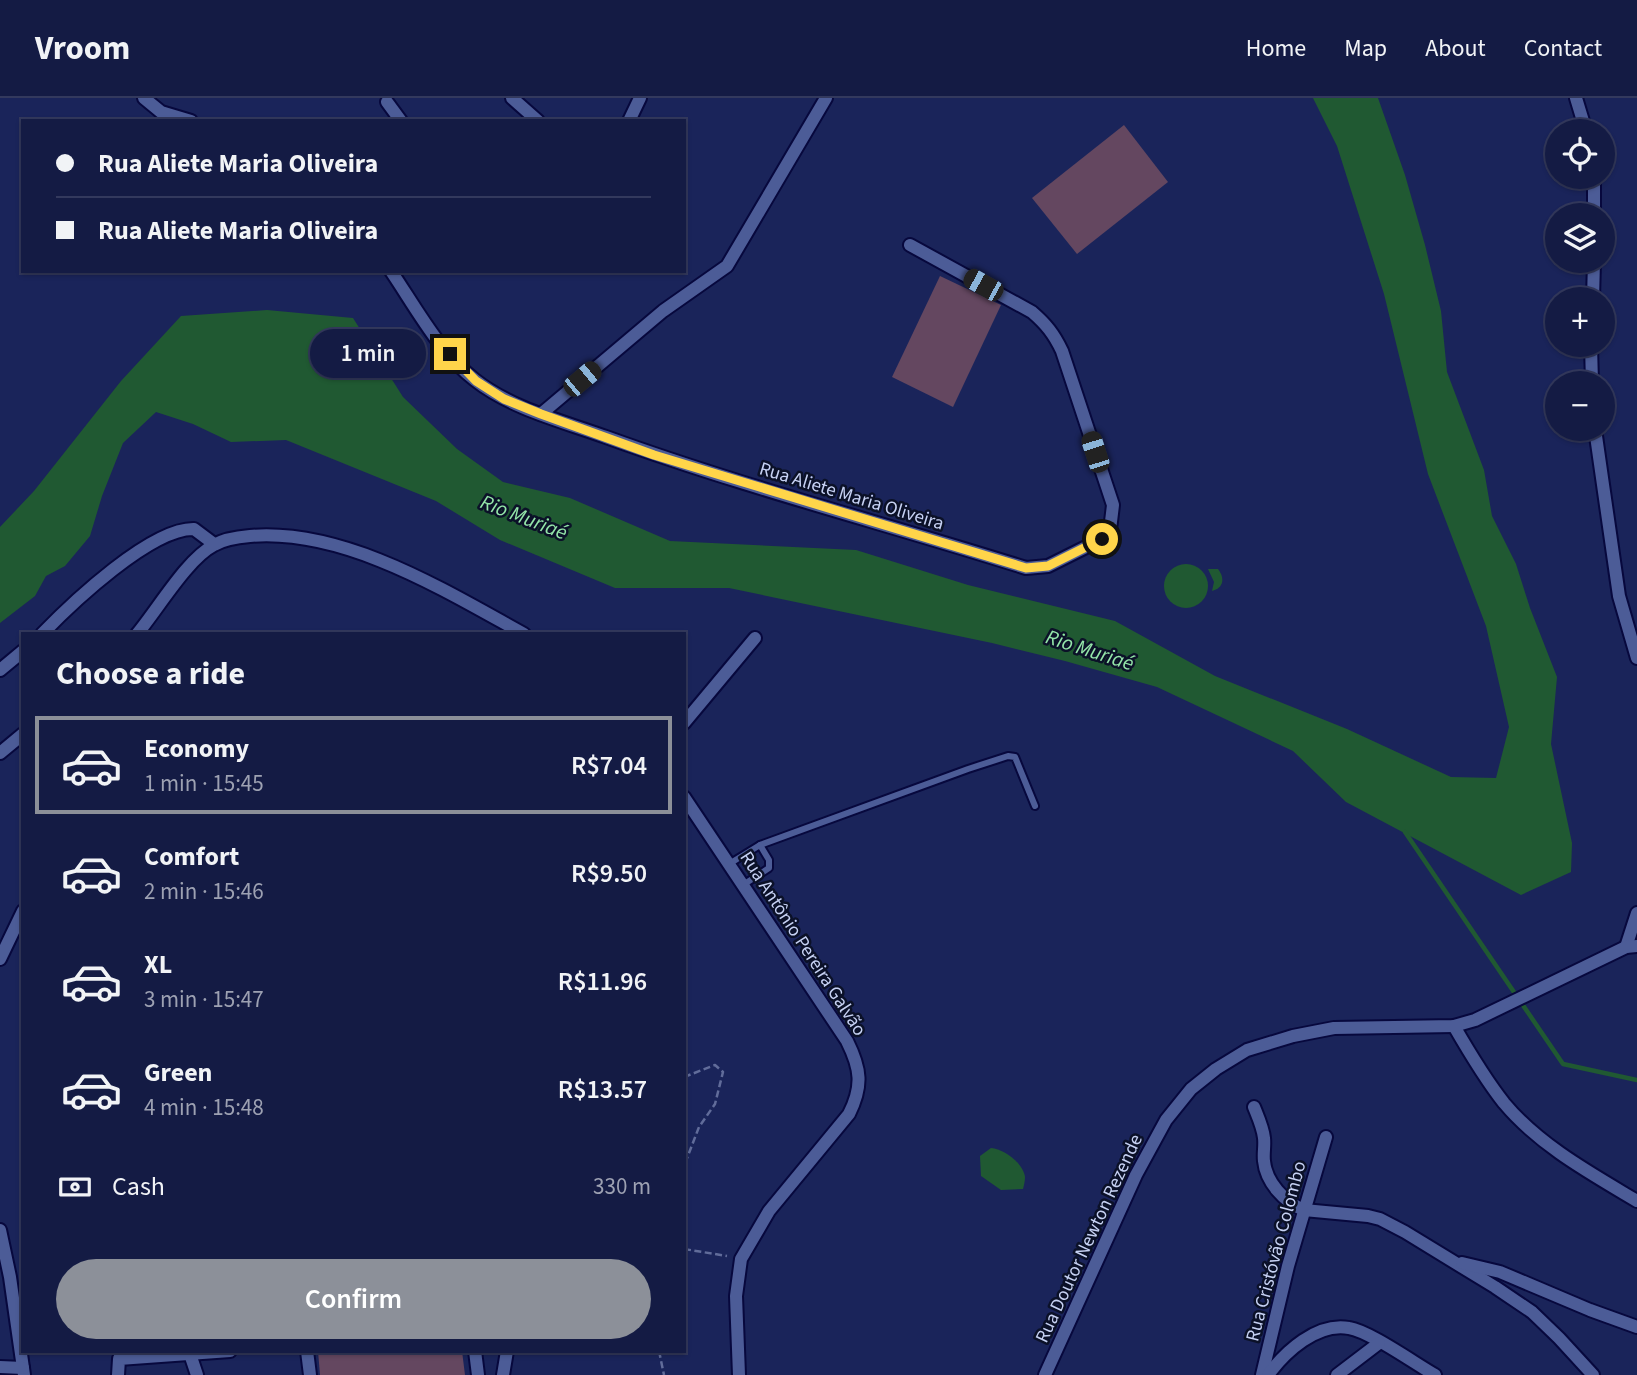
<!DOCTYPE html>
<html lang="en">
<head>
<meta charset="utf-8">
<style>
	:root { --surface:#141b44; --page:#1d244b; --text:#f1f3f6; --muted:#9da1b2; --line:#33395d; --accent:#8c9099 }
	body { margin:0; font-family:"Source Sans 3",sans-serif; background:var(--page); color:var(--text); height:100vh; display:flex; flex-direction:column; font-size:26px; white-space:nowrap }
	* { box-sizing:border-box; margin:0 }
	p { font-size:23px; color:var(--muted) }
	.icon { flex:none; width:38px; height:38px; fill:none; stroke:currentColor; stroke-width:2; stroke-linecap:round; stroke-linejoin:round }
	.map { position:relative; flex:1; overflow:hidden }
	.side { position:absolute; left:21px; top:534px; width:665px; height:721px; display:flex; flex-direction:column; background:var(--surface); border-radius:0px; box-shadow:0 2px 5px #0004,0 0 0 2px var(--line) }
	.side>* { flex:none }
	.guide { position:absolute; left:21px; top:21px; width:665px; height:154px; border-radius:0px; box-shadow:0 2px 5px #0004,0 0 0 2px var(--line); display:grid; align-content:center; height:154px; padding:0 35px; background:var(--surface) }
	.tools { position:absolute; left:1545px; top:21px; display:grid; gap:14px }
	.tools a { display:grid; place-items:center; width:70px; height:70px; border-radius:50%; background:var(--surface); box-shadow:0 2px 5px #0004,0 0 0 2px var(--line); font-size:35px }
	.end { position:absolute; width:32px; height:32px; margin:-16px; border:9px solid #ffd54a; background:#111; box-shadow:0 0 0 4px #111 }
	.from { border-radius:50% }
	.bubble { position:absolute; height:49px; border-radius:24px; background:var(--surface); box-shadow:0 2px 5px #0004,0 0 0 2px var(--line); font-size:23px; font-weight:600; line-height:49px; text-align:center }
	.car { position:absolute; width:21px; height:42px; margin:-21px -10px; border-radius:9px; box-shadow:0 0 5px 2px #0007; background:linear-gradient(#222 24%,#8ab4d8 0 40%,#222 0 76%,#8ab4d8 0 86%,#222 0) }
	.guide b { display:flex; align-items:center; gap:24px; height:66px; font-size:26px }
	.guide b+b { border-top:2px solid var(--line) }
	.guide i { width:18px; height:18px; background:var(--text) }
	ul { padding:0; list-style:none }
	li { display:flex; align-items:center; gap:21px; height:98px; margin:0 14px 10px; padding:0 21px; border:4px solid transparent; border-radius:0px }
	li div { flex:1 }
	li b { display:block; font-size:26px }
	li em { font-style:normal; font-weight:600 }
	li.current { border-color:var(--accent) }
	li>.icon { width:63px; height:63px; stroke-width:1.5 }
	h2 { padding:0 35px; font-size:32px; line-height:84px }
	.pay { display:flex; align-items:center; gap:18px; height:77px; padding:0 35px; font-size:26px }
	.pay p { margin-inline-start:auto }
	.cta { display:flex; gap:14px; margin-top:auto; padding:14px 35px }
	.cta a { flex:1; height:80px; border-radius:42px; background:var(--accent); color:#fff; font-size:28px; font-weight:600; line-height:80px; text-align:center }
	header { display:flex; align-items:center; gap:42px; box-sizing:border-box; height:98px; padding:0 35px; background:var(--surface); border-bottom:2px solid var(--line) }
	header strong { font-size:33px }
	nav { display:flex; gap:38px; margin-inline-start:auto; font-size:24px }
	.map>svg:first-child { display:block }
	.green { fill:#644760 }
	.water { fill:#205932 }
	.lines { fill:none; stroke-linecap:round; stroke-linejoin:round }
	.stream { stroke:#205932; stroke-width:4.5 }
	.service-casing { stroke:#07083d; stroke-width:10 }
	.minor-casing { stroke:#07083d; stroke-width:16 }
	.path { stroke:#616c9a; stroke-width:2.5; stroke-dasharray:7 3.5; stroke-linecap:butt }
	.service { stroke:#4c5c97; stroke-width:6 }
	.minor { stroke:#4c5c97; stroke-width:12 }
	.route { stroke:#ffd54a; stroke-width:9 }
	.labels { text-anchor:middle; stroke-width:5; stroke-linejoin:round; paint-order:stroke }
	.street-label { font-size:19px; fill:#c6d1f3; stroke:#0b1128 }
	.water-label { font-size:21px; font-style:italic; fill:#94e6a9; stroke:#0b1128 }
</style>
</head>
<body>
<header>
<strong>Vroom</strong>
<nav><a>Home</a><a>Map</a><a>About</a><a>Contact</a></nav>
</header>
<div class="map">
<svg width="1637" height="1277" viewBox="0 0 1637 1277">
	<rect width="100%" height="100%" fill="#1a245a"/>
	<g class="green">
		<path d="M 1124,27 L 1168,84 L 1077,156 L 1032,100 Z"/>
		<path d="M 940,178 L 1001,207 L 953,309 L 892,279 Z"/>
		<path d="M 318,1253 L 462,1253 L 465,1277 L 320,1277 Z"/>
	</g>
	<g class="water">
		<path d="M 1313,0 L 1378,0 L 1405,77 L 1425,147 L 1441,213 L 1447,274 L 1484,372 L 1492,418 L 1516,466 L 1530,510 L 1557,579 L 1551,646 L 1572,745 L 1571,774 L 1521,797 L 1346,704 L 1293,653 L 1157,589 L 1065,563 L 992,545 L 729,490 L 615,490 L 500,442 L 436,403 L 286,342 L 231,344 L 193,326 L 156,314 L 123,345 L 102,398 L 90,438 L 65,468 L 46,478 L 35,498 L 0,525 L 0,429 L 34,393 L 121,283 L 181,218 L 267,212 L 353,220 L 403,299 L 457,351 L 503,384 L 570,400 L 670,443 L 856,452 L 968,487 L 1115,523 L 1215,578 L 1347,631 L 1451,679 L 1496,680 L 1509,629 L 1486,528 L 1428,376 L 1384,196 L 1337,48 Z"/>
		<circle cx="1186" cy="488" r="22"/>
		<path d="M 1208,471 L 1218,471 C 1225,480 1224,490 1212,493 L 1214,484 Z"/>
		<path d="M 991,1050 C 1004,1051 1023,1065 1025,1079 C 1025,1083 1024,1087 1023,1091 L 1001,1092 L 981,1078 L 980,1058 Z"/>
	</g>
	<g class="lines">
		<path class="stream" d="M 1405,734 L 1563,966 L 1637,982"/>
		<g class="service-casing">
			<g id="service">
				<path d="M 729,766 L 760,747 L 968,671 L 1008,658 L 1015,659 L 1035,708"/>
				<path d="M 743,787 L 769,770 L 769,762 L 760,747"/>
			</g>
		</g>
		<g class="minor-casing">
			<g id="minor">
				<path d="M 144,0 L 161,14 L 191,23"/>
				<path d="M 512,0 L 538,23"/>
				<path d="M 1576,0 L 1586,33"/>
				<path d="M 387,4 L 401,23"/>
				<path d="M 629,23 L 640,0"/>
				<path d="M 1594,117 L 1594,79"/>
				<path d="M 391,173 C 416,210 440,255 475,282 C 512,311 562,323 606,339 C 744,389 887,426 1026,470 L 1048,468 L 1102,441 L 1110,432 L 1113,407 L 1062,253 C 1054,236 1046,226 1032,214 L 910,147"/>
				<path d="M 1593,201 L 1594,163"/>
				<path d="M 1591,247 L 1592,285"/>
				<path d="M 541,316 L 663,213 L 727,168 L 826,0"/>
				<path d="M 1595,331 L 1619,498 L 1637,560"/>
				<path d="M 42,536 C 72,505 151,430 194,431 L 214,446"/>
				<path d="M 137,536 C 158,511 187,461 214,447 C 224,441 238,439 250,438 C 344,430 444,492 524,536"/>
				<path d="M 0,572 L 23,553"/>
				<path d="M 684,625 L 755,540"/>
				<path d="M 0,655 L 23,636"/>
				<path d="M 684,699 L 847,943 C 861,971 863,988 849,1016 L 769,1113 L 741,1161 L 736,1198 L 739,1277"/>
				<path d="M 1626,849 L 1637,815"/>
				<path d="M 0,861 L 23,813"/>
				<path d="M 1454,928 C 1469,954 1485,981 1504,1005 C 1539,1047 1590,1075 1637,1103"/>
				<path d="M 1254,1009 C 1258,1019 1263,1030 1264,1040 C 1265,1048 1263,1055 1264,1063 C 1266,1084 1284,1104 1304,1112 L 1368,1118 L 1380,1121 L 1405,1134 L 1495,1189 L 1532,1214 L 1559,1240 L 1593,1277"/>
				<path d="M 0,1132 L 10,1179 L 24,1277"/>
				<path d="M 1462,1165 L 1500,1174 L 1590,1212 L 1637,1229"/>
				<path d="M 189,1253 L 197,1277"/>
				<path d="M 307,1253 L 310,1277"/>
				<path d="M 475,1253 L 478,1277"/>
				<path d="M 0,1269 L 23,1270"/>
				<path d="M 118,1277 L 119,1261 L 230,1253"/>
				<path d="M 503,1277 L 507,1253"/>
				<path d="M 1045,1277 L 1136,1077 L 1166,1022 L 1191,991 L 1216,971 L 1247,952 L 1293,938 L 1334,930 L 1454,928 L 1475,922 L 1626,849 L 1637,848"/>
				<path d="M 1262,1277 L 1288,1168 L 1326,1039"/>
				<path d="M 1268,1277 C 1285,1254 1317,1224 1349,1230 C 1369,1233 1414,1265 1435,1277"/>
				<path d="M 1337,1277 L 1379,1245"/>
			</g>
		</g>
		<g class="path">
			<path d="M 684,979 L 715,967 L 723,974 L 715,1006 L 699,1029 L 684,1068"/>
			<path d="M 684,1151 L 727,1158"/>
			<path d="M 659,1253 L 664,1277"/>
		</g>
		<use href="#service" class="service"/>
		<use href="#minor" class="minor"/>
	</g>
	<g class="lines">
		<path class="route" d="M 450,256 L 476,283 L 504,301 L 541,316 L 654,357 L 1026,470 L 1048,468 L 1102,441"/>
	</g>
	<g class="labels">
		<g class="street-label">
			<text transform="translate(852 397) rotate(17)" y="7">Rua Aliete Maria Oliveira</text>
			<text transform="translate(804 845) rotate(57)" y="7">Rua Antônio Pereira Galvão</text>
			<text transform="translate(1088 1140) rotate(-65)" y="7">Rua Doutor Newton Rezende</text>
			<text transform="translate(1275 1153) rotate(-75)" y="7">Rua Cristóvão Colombo</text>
		</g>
		<g class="water-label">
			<text transform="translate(524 419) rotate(21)" y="7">Rio Muriaé</text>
			<text transform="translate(1090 552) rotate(18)" y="7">Rio Muriaé</text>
		</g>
	</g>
</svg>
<div class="tools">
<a><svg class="icon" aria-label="locate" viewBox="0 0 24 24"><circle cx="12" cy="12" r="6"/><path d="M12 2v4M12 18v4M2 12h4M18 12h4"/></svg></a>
<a><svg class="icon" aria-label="layers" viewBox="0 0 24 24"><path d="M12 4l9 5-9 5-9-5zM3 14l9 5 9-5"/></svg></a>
<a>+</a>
<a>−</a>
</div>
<i class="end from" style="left:1102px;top:441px"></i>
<i class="end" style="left:450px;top:256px"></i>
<div class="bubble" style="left:310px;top:231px;width:116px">1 min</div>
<i class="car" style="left:983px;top:187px;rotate:299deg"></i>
<i class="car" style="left:582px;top:281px;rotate:50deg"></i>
<i class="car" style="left:1095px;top:354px;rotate:342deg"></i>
<div class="guide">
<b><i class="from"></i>Rua Aliete Maria Oliveira</b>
<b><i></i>Rua Aliete Maria Oliveira</b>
</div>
<section class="side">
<h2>Choose a ride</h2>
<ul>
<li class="current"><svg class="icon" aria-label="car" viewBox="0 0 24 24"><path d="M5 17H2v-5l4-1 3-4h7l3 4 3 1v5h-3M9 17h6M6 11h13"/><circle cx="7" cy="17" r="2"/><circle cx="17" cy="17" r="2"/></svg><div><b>Economy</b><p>1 min · 15:45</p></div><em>R$7.04</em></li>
<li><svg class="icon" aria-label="car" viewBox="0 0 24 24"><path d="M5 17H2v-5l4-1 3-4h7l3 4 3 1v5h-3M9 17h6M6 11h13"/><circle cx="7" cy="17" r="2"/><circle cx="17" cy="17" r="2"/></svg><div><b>Comfort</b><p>2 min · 15:46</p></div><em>R$9.50</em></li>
<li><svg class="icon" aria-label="car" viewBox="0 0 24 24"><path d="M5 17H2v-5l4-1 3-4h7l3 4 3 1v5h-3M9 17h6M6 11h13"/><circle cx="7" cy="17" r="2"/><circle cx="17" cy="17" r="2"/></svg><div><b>XL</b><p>3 min · 15:47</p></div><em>R$11.96</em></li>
<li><svg class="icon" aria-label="car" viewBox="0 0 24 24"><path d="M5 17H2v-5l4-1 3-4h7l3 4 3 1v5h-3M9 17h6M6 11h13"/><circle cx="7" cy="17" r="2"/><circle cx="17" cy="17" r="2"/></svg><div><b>Green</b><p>4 min · 15:48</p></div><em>R$13.57</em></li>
</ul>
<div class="pay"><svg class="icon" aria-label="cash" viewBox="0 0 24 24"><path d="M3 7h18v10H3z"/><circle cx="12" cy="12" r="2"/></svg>Cash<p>330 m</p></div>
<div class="cta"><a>Confirm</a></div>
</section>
</div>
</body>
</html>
